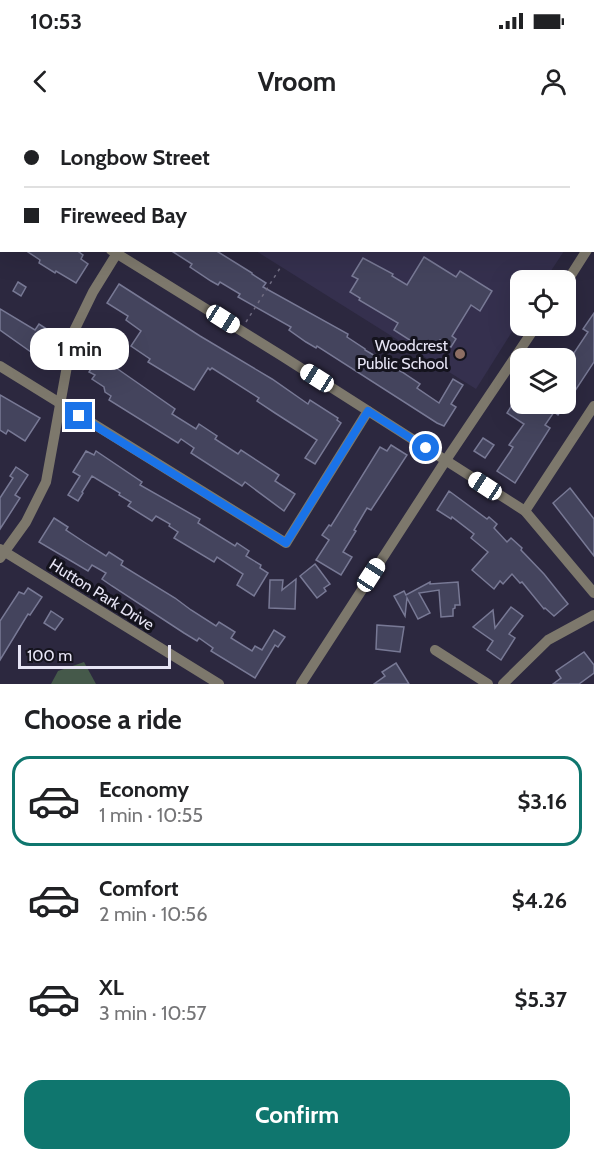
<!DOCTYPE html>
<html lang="en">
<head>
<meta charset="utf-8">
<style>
	:root { --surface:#fff; --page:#f6f6f6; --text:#202124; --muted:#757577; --line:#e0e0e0; --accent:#0f766e }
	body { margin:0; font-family:Cabin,sans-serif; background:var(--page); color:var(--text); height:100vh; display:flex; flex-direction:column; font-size:22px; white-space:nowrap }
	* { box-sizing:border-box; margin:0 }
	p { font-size:20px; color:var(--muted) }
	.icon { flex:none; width:33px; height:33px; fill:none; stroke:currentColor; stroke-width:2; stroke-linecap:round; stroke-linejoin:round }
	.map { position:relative; height:564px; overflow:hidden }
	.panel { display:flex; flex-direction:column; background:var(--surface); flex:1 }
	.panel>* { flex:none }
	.guide { position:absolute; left:0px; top:0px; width:594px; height:132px; box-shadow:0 6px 24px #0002; display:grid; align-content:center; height:132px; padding:0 24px; background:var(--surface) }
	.buttons { position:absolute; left:510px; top:150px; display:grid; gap:12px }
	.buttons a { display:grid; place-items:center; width:66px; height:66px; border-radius:12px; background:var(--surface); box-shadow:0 6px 24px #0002; font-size:30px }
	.scale { position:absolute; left:18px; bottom:15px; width:153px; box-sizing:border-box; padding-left:6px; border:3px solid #e7e5f5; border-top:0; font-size:16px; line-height:21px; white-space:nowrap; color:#e7e5f5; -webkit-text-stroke:4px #14131d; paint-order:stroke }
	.end { position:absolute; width:27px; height:27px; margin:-14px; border:8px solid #1a73e8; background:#fff; box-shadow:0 0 0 3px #fff }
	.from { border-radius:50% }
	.bubble { position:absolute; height:42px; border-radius:18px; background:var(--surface); box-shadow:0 6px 24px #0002; font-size:20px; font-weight:700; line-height:42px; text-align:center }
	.car { position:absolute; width:18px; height:36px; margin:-18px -9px; border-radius:8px; box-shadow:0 0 4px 2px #0007; background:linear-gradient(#fff 24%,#345 0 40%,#fff 0 76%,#345 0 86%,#fff 0) }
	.guide b { display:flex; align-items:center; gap:21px; height:57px; font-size:22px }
	.guide b+b { border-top:2px solid var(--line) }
	.guide i { width:15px; height:15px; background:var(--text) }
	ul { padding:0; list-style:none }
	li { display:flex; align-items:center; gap:18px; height:90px; margin:0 12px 9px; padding:0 12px; border:3px solid transparent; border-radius:18px }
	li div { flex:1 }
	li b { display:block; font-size:22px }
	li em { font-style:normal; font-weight:700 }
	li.on { border-color:var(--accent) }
	li>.icon { width:54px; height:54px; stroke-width:1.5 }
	h2 { padding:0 24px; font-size:27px; line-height:72px }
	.primary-button { display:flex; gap:12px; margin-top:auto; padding:12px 24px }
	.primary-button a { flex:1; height:69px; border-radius:18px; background:var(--accent); color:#fff; font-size:24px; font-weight:700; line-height:69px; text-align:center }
	.status { display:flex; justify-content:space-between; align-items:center; height:42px; padding:0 30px; background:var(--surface); direction:ltr }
	.status svg { height:16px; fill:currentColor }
	header { display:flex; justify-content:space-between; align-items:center; height:78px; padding:0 24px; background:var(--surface); font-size:27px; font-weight:700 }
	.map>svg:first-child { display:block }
	.built { fill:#35304e }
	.green { fill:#45594a }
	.building { fill:#44445d; stroke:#787995; stroke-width:1.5 }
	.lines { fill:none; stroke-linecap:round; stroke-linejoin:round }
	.path { stroke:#706c81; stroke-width:1.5; stroke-dasharray:3 4.5; stroke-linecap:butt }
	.street { stroke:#7d786c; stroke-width:10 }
	.route { stroke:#1a73e8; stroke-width:8 }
	.education-dot { fill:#8d6e63; stroke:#14131d; stroke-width:2 }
	.labels { text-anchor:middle; stroke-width:6; stroke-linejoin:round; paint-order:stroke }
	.poi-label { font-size:16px; fill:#e7e5f5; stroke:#14131d; text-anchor:end }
	.street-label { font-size:16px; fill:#e7e5f5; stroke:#14131d }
</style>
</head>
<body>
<div class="status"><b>10:53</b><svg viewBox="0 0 49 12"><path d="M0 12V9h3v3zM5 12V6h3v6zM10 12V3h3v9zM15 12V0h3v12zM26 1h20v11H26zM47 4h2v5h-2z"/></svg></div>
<header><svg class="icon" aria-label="back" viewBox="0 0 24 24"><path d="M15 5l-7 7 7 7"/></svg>Vroom<svg class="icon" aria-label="person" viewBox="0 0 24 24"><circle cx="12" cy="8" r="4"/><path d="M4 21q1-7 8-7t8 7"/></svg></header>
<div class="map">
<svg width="594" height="564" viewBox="0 0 594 564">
	<rect width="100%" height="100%" fill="#2c283f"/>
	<g class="built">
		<path d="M 290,0 L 505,0 L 507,1 L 289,2 Z"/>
		<path d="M 256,131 L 564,131 L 545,160 L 520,160 L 520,199 L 476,269 Z"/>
	</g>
	<path class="green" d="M 84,542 L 96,564 L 51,564 L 58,551 Z"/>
	<g class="building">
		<path d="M 25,130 L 76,130 L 83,135 L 81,139 L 88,144 L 76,163 L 56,151 L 55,153 L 39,143 L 40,140 Z"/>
		<path d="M 170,130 L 215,130 L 252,153 L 252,154 L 266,163 L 263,167 L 348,214 L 347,217 L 365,229 L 365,230 L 402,252 L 420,264 L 417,268 L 439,283 L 453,259 L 463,265 L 451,284 L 456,287 L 444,306 L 437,303 L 317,226 L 316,228 L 306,222 L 289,210 L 291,207 L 238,177 L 240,174 L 220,162 L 218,165 L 211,161 L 190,147 L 192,144 Z"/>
		<path d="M 424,137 L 456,157 L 460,151 L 492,171 L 480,191 L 471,185 L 452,216 L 456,219 L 451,227 L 440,220 L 433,231 L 424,225 L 422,228 L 394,210 L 398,203 L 359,180 L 360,178 L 350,172 L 358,159 L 352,156 L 363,138 L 393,154 L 392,156 L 407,165 Z"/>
		<path d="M 18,162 L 26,167 L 21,176 L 13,171 Z"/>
		<path d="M 119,164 L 200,216 L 272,259 L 308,284 L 310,280 L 338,298 L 337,300 L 341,303 L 315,344 L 305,338 L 317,320 L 275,293 L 257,281 L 259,278 L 212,248 L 210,250 L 208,248 L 194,270 L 148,242 L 150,239 L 131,226 L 141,211 L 126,200 L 128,196 L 107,183 Z"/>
		<path d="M 0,189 L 35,210 L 39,204 L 53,213 L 38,237 L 0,210 Z"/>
		<path d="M 594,193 L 594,242 L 571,277 L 566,273 L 566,239 L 571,231 L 574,233 L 588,212 L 583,209 Z"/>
		<path d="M 99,236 L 175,289 L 172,294 L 196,309 L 199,304 L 217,316 L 215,319 L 238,334 L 241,330 L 279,355 L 275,361 L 295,374 L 284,391 L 245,362 L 242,366 L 191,333 L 194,328 L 181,319 L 178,323 L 109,280 L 111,276 L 105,272 L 104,267 L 92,259 L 95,255 L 89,252 Z"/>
		<path d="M 0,275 L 40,298 L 25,321 L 8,310 L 6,314 L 0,310 Z"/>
		<path d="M 515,280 L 530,290 L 535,284 L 566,284 L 558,295 L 554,292 L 545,305 L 550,308 L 515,363 L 497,351 L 510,332 L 513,327 L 509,325 L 524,304 L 507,293 Z"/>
		<path d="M 483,318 L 494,325 L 485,338 L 474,331 Z"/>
		<path d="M 391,325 L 407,335 L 371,390 L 367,388 L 354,410 L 356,411 L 343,432 L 352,437 L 341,455 L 316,440 L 329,420 L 322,415 L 329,405 L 331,406 L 380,327 L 387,331 Z"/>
		<path d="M 86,331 L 94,335 L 96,331 L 142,362 L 140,365 L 200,399 L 198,403 L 235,426 L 237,423 L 249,431 L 246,436 L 261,445 L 260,448 L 268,453 L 254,476 L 237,465 L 243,454 L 217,437 L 214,442 L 174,418 L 178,412 L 169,406 L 170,404 L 156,396 L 152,401 L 128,386 L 131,382 L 119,375 L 120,373 L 92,356 L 82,372 L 83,373 L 78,381 L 68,375 L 80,356 L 73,352 Z"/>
		<path d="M 16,347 L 28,355 L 15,375 L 20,378 L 0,409 L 0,378 L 13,358 L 10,356 Z"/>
		<path d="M 570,368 L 594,399 L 594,436 L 553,383 Z"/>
		<path d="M 449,371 L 487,399 L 489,397 L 497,404 L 494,408 L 507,422 L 511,418 L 522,428 L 521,430 L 544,454 L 568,484 L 554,496 L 545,488 L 544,489 L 522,462 L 520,463 L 512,454 L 503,464 L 500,461 L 494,469 L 472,450 L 488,432 L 471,418 L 474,414 L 452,397 L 451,399 L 437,390 Z"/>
		<path d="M 54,398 L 68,407 L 66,410 L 84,422 L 106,436 L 109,432 L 123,441 L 121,445 L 175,478 L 191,490 L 216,506 L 219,502 L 235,512 L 231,518 L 252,531 L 255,526 L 262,530 L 274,510 L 285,517 L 278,527 L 275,525 L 255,558 L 211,531 L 213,528 L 199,518 L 197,521 L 184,513 L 112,466 L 102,459 L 106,453 L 92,445 L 88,451 L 39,422 Z"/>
		<path d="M 315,444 L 330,464 L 324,468 L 326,471 L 317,478 L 300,456 Z"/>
		<path d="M 296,459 L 295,489 L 269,488 L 270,460 L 283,460 L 282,470 Z"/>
		<path d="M 430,462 L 430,464 L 458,462 L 460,485 L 455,485 L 455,488 L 453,489 L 453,496 L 441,497 L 439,470 L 419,473 L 430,493 L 418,499 L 407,478 L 405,496 L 394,476 L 404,471 L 406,475 Z"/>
		<path d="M 28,468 L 42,477 L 30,495 L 28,494 L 0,540 L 0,501 L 19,472 L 24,474 Z"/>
		<path d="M 511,487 L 523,496 L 509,514 L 515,518 L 501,540 L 487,530 L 493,521 L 473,507 L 493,490 L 495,508 Z"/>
		<path d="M 51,491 L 63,499 L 55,510 L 44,503 Z"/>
		<path d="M 377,505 L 404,507 L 400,532 L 376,529 Z"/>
		<path d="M 584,532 L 594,545 L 594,553 L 579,564 L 553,564 L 561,558 L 556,551 Z"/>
		<path d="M 396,543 L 409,564 L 374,564 L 385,556 L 382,552 Z"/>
	</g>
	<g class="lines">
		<path class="path" d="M 246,202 L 282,145"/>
		<g class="street">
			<path d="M 26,2 L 27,0"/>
			<path d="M 202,2 L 203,0"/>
			<path d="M 0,43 L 2,41"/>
			<path d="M 0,56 L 2,57"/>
			<path d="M 592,123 L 594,121"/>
			<path d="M 111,130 L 282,236 L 525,391 L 594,473"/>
			<path d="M 566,163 L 587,130"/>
			<path d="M 0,246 L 286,423 L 368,291"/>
			<path d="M 525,391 L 594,286"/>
			<path d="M 0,429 L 219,564"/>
			<path d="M 0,438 L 26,402 L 46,362 L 73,213 L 93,172 L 119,130"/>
			<path d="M 435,530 L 488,564"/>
			<path d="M 301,564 L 446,340 L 536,206"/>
			<path d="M 503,564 L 548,520 L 594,495"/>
		</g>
	</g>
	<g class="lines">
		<path class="route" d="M 79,296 L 286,423 L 368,291 L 426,328"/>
	</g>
	<circle class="education-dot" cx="460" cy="234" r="6"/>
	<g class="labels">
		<g class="poi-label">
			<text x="448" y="231">Woodcrest<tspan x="448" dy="18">Public School</tspan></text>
		</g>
		<g class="street-label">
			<text transform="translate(102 474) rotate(32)" y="6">Hutton Park Drive</text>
		</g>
	</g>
</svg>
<div class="buttons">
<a><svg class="icon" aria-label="locate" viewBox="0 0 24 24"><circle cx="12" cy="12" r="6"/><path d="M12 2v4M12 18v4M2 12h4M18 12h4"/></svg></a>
<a><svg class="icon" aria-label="layers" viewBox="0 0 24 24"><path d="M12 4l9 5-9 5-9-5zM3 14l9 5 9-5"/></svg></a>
</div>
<div class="scale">100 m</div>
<i class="end from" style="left:426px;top:328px"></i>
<i class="end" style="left:79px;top:296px"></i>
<div class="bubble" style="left:30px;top:208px;width:99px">1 min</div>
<i class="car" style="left:223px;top:199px;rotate:122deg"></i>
<i class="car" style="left:317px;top:258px;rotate:302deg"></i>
<i class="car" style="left:485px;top:366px;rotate:303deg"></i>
<i class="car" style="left:371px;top:455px;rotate:33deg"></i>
<div class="guide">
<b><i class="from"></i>Longbow Street</b>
<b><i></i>Fireweed Bay</b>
</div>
</div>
<section class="panel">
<h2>Choose a ride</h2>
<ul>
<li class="on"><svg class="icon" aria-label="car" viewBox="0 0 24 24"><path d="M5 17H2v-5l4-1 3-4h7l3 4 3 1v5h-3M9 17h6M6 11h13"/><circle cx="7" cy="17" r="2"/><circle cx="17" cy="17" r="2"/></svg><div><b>Economy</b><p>1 min · 10:55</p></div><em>$3.16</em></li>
<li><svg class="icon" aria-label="car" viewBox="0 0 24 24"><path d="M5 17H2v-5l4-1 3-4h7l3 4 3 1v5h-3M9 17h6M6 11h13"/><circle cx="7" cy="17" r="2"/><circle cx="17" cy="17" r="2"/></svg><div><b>Comfort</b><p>2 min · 10:56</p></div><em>$4.26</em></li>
<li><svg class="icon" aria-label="car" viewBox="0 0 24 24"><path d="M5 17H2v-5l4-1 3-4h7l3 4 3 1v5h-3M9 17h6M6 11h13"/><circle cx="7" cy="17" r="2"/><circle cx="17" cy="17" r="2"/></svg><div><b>XL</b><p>3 min · 10:57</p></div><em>$5.37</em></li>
</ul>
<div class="primary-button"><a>Confirm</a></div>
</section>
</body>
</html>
